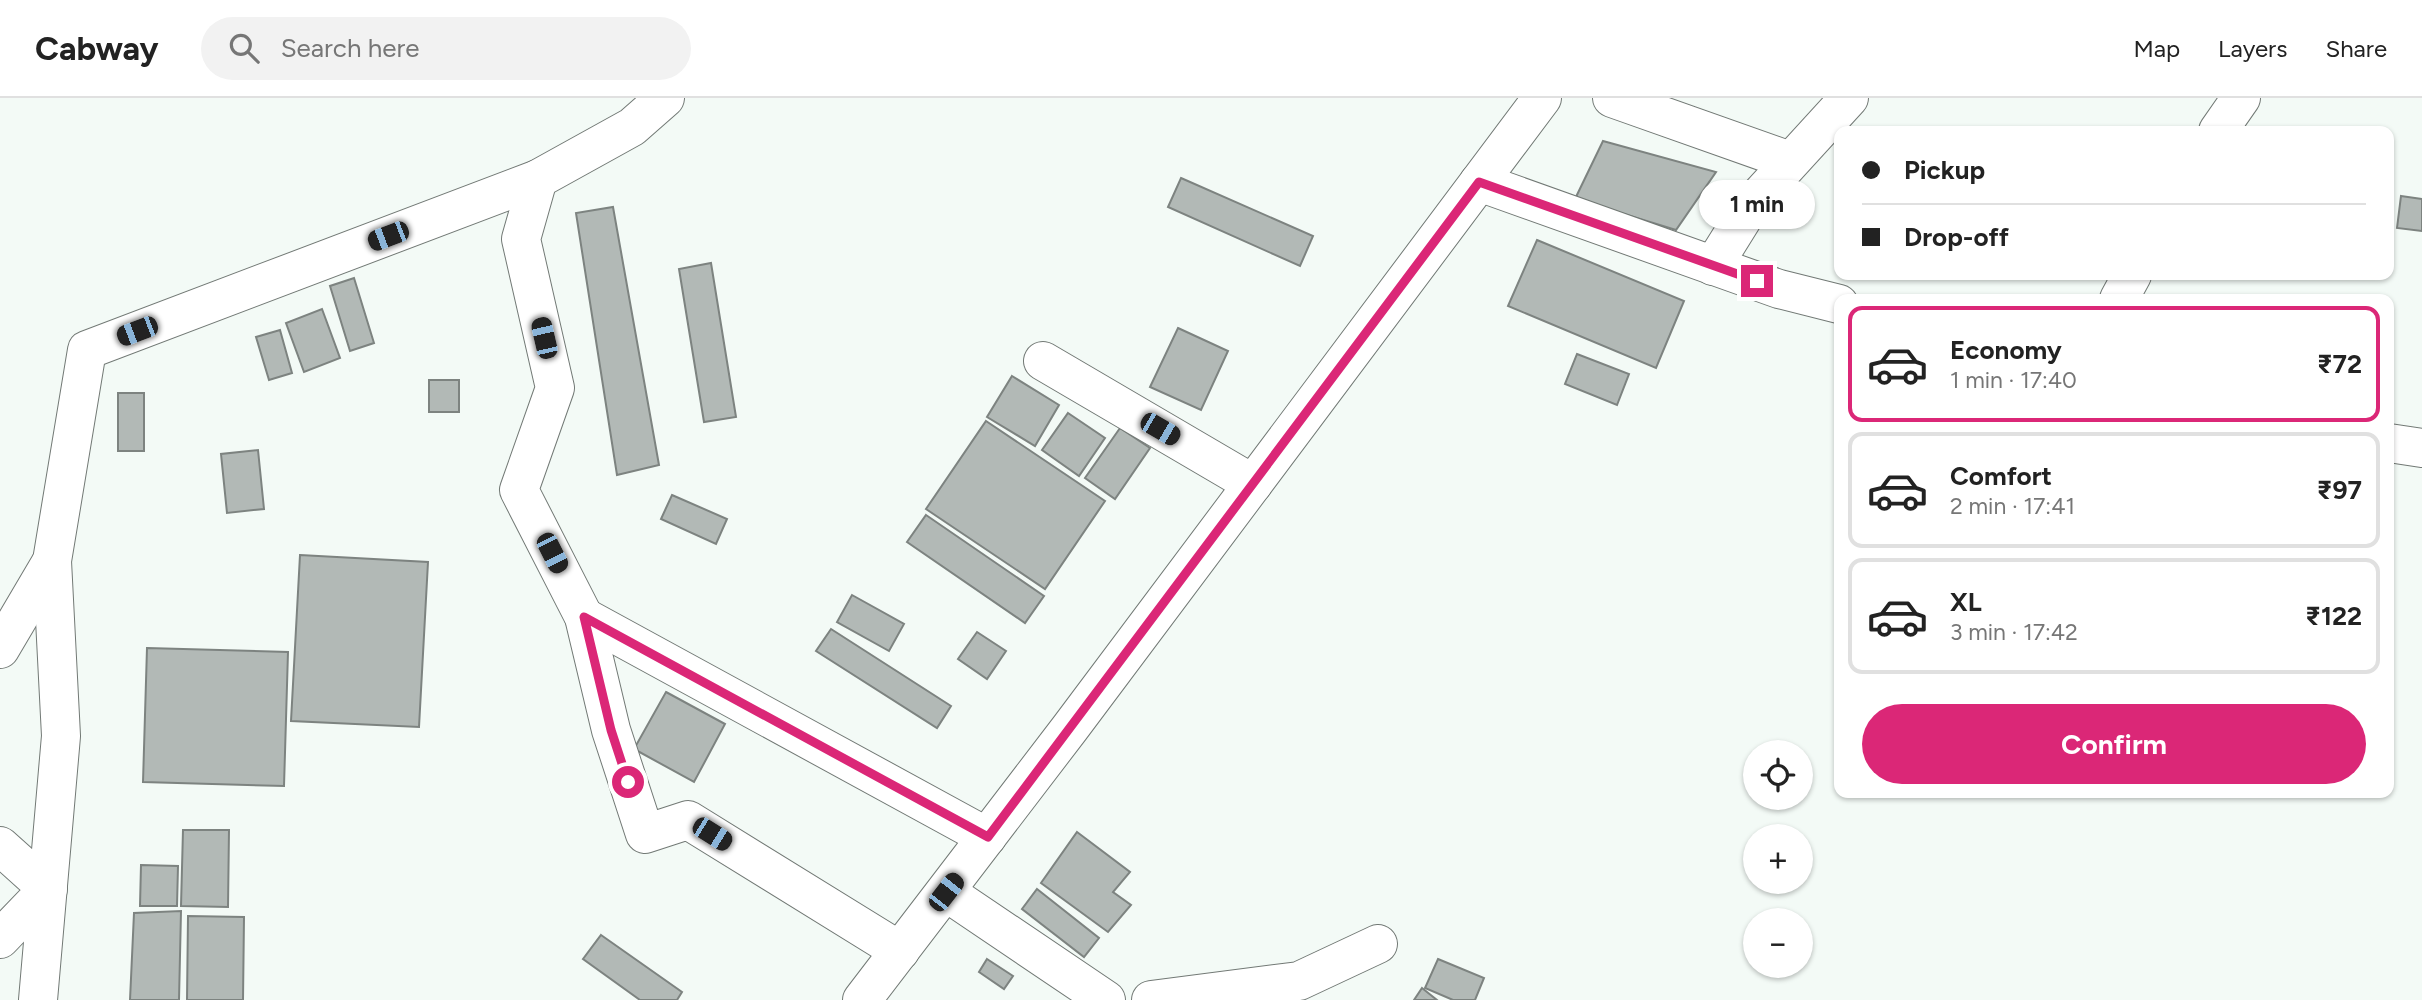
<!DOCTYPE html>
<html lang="en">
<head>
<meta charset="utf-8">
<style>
	:root { --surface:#fff; --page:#f2f2f2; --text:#222; --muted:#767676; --line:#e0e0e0; --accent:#db2777 }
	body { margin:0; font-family:Figtree,sans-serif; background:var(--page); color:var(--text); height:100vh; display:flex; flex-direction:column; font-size:26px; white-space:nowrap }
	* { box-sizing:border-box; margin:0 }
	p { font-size:23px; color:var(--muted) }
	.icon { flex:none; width:38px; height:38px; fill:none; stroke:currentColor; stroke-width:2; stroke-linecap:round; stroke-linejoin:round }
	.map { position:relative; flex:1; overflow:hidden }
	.details { position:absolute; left:1834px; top:196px; width:560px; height:504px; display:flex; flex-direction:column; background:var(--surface); border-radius:14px; box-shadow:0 2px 5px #0004 }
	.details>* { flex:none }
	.banner { position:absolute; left:1834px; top:28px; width:560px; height:154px; border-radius:14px; box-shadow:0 2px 5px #0004; display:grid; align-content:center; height:154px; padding:0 28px; background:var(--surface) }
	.tools { position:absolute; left:1743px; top:642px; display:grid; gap:14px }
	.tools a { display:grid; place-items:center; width:70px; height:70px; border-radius:50%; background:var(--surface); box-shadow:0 2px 5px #0004; font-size:35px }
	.end { position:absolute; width:32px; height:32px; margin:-16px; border:9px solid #db2777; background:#fff; box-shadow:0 0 0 4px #fff }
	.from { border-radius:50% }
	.bubble { position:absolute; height:49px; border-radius:24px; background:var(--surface); box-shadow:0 2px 5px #0004; font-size:23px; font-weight:700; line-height:49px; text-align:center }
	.car { position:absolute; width:21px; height:42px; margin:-21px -10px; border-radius:9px; box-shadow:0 0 5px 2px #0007; background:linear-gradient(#222 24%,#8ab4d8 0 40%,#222 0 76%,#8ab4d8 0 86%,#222 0) }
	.banner b { display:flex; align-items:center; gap:24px; height:66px; font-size:26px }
	.banner b+b { border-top:2px solid var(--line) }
	.banner i { width:18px; height:18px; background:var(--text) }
	ul { padding:12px 0 0; list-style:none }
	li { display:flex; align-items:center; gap:21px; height:116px; margin:0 14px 10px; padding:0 14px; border:4px solid var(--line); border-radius:14px }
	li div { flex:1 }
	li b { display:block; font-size:26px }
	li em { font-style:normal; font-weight:700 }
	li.on { border-color:var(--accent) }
	li>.icon { width:63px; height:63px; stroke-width:1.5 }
	.button { display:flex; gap:14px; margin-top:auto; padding:14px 28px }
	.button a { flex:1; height:80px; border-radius:42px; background:var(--accent); color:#fff; font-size:28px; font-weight:700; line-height:80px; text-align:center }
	header { display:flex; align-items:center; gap:42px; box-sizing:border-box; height:98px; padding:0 35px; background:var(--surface); border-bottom:2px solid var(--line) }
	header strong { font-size:33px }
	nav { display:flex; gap:38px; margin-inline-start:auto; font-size:24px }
	.search { width:490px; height:63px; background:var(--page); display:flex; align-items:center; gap:18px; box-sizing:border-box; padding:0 24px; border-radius:38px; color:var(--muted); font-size:26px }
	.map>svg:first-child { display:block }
	.building { fill:#b2b9b6; stroke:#7d8380; stroke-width:2 }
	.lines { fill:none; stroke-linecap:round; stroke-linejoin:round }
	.minor-casing { stroke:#727975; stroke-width:40 }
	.secondary-casing { stroke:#727975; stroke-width:40 }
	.minor { stroke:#fff; stroke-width:38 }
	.secondary { stroke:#fff; stroke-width:38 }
	.route { stroke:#db2777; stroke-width:9 }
</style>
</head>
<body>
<header>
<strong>Cabway</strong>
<div class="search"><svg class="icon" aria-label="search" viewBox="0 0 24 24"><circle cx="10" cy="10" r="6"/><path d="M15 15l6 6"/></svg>Search here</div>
<nav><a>Map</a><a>Layers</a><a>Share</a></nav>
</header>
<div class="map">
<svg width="2422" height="902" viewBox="0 0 2422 902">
	<rect width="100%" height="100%" fill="#f3faf6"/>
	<g class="building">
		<path d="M 1603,43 L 1716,74 L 1676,132 L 1575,101 Z"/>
		<path d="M 1181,80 L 1313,138 L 1300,168 L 1168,109 Z"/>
		<path d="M 2401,98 L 2422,101 L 2422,133 L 2397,130 Z"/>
		<path d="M 613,109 L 659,367 L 617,377 L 576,115 Z"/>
		<path d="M 1537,142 L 1684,203 L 1656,270 L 1508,208 Z"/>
		<path d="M 711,165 L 736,319 L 704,324 L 679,171 Z"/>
		<path d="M 354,180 L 374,245 L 350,253 L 330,188 Z"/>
		<path d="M 322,211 L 340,260 L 304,274 L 286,225 Z"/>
		<path d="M 1178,230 L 1228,253 L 1201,312 L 1150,289 Z"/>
		<path d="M 280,232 L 292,275 L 269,282 L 256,239 Z"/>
		<path d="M 1577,256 L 1629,276 L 1617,307 L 1565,286 Z"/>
		<path d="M 1012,278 L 1059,307 L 1035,348 L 987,319 Z"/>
		<rect x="429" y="282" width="30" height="32"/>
		<rect x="118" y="295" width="26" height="58"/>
		<path d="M 1068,315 L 1105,340 L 1079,378 L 1042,352 Z"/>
		<path d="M 986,323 L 1105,403 L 1045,491 L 926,411 Z"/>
		<path d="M 1120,330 L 1150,350 L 1115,401 L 1085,380 Z"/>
		<path d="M 258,352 L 264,411 L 227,415 L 221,356 Z"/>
		<path d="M 672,397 L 727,421 L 716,446 L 661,421 Z"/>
		<path d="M 926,417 L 1044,498 L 1025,525 L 907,444 Z"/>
		<path d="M 300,457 L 428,464 L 419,629 L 291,623 Z"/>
		<path d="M 852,497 L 904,526 L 889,553 L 837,524 Z"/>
		<path d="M 831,531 L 951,608 L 937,630 L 816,553 Z"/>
		<path d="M 977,534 L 1006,553 L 987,581 L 958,561 Z"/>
		<path d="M 147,550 L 288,554 L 284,688 L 143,684 Z"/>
		<path d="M 666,594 L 725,626 L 694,684 L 634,651 Z"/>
		<path d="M 183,732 L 229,732 L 228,809 L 181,808 Z"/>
		<path d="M 1077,734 L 1130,774 L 1113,794 L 1131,807 L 1108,834 L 1041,785 Z"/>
		<path d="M 141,767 L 178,768 L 177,808 L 140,808 Z"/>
		<path d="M 1037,791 L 1099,840 L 1084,859 L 1022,811 Z"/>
		<path d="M 181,813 L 179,902 L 130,902 L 134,815 Z"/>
		<path d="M 188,818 L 244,819 L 243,902 L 187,902 Z"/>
		<path d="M 601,837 L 682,894 L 677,902 L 640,902 L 583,861 Z"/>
		<path d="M 987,861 L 1013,878 L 1004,891 L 979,874 Z"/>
		<path d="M 1438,861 L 1484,880 L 1475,902 L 1453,902 L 1425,890 Z"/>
		<path d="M 1422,890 L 1437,902 L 1414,902 Z"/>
	</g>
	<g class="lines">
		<g class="minor-casing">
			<g id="minor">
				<path d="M 665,0 L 632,29 L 538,81 L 521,141 L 555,290 L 519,392 L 584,519 L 611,632 L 645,736 L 688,722 L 900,853"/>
				<path d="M 1612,0 L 1790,63"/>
				<path d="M 2218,33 L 2241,0"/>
				<path d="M 1479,84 L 1779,191 L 1839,206"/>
				<path d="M 1713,168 L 1751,107 L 1849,0"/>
				<path d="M 2119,201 L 2132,177"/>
				<path d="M 1043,263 L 1253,386"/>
				<path d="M 2389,345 L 2422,350"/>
				<path d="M 584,519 L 987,739"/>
				<path d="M 0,551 L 52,463"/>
				<path d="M 0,748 L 48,791 L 0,841"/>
				<path d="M 946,794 L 1106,902"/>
				<path d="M 38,902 L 61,638 L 52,463 L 87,252 L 538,81"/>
				<path d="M 1151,902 L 1299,883 L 1378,846"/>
			</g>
		</g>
		<g class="secondary-casing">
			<path id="secondary" d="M 862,902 L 1070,630 L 1542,0"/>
		</g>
		<use href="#minor" class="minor"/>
		<use href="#secondary" class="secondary"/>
	</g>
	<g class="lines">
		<path class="route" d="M 628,684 L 611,632 L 584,519 L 988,739 L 1479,84 L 1757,183"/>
	</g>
</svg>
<div class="tools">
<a><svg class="icon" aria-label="locate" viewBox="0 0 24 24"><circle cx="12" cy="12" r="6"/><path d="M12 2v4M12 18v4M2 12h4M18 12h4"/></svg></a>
<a>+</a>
<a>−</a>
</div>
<i class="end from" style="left:628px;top:684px"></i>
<i class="end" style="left:1757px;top:183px"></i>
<div class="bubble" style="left:1699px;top:82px;width:116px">1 min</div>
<i class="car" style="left:388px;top:138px;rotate:249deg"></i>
<i class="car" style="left:137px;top:233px;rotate:249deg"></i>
<i class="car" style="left:544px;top:240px;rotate:347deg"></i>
<i class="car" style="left:1160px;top:331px;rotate:120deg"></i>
<i class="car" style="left:552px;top:455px;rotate:153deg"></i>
<i class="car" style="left:712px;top:736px;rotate:122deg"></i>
<i class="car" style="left:946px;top:794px;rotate:38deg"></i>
<div class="banner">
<b><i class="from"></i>Pickup</b>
<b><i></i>Drop-off</b>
</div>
<section class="details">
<ul>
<li class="on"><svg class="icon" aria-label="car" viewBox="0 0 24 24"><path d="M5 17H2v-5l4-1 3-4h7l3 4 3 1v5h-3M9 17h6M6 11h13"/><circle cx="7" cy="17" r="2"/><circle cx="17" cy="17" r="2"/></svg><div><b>Economy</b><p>1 min · 17:40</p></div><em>₹72</em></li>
<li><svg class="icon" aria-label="car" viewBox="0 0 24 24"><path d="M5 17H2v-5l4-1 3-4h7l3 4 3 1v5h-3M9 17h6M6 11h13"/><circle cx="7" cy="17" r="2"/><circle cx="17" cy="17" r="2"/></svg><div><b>Comfort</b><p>2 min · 17:41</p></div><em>₹97</em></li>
<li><svg class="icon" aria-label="car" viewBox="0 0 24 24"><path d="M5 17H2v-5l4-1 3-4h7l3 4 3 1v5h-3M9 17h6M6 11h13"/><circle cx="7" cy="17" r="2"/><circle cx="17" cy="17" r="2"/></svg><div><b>XL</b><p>3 min · 17:42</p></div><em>₹122</em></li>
</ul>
<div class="button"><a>Confirm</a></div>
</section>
</div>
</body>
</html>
